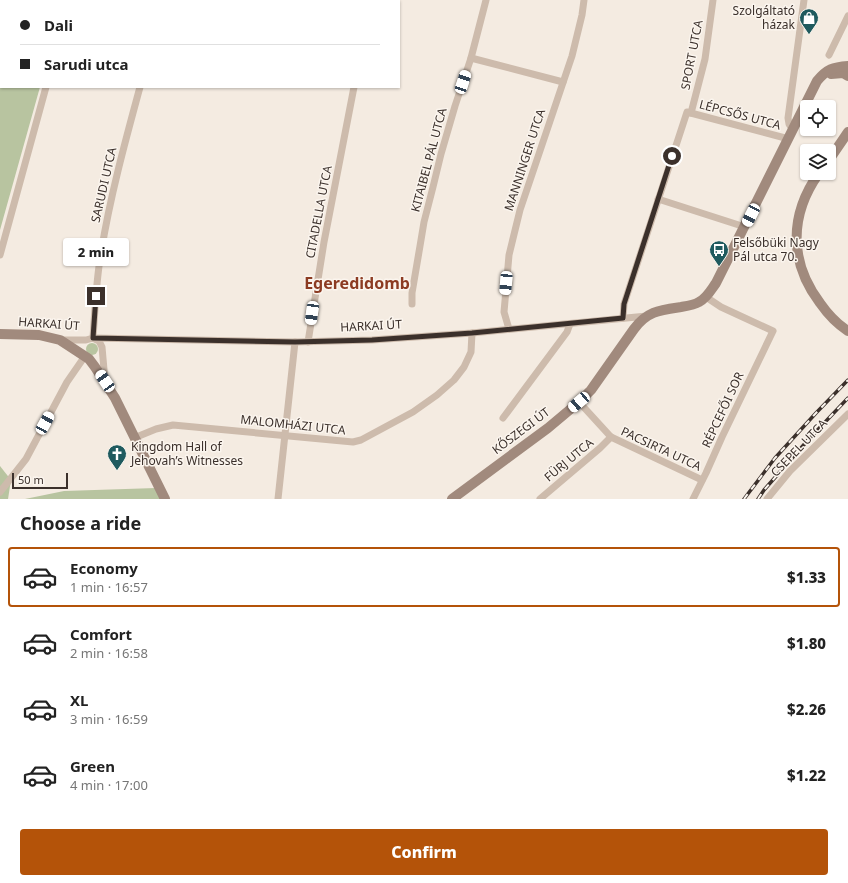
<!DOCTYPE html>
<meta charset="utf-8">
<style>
body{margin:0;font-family:"Noto Sans",sans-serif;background:#f6f6f6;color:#222;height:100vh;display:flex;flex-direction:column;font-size:15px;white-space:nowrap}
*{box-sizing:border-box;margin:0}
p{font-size:13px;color:#767676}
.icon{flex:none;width:22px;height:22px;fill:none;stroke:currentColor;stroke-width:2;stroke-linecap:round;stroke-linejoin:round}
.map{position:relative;height:499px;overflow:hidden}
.details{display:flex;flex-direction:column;background:#fff;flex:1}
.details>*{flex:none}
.top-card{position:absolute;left:0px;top:0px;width:400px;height:88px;box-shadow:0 1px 3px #0004;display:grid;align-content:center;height:88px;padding:0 20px;background:#fff}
.controls{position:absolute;left:800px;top:100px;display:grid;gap:8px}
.controls a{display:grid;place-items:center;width:36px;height:36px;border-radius:4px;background:#fff;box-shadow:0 1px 3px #0004;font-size:20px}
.scale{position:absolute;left:12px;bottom:10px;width:56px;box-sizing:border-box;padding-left:4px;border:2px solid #3b302b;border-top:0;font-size:11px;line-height:14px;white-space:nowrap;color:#3b302b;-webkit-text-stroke:3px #fbf5ee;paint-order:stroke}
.end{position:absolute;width:18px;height:18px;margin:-9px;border:5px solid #3b302b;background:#fff;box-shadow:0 0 0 2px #fff}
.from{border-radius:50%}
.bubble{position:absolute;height:28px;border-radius:4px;background:#fff;box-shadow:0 1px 3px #0004;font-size:13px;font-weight:800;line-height:28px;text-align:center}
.car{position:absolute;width:12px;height:24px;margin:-12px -6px;border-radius:5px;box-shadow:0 0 3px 1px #0007;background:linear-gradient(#fff 24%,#345 0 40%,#fff 0 76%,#345 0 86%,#fff 0)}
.top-card b{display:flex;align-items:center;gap:14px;height:38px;font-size:15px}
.top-card b+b{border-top:1px solid #e0e0e0}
.top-card i{width:10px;height:10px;background:#222}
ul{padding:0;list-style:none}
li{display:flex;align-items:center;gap:12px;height:60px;margin:0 8px 6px;padding:0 12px;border:2px solid transparent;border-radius:4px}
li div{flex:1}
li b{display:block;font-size:15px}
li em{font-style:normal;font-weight:800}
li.selected{border-color:#b45309}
li>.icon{width:36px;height:36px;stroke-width:1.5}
h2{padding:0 20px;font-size:18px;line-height:48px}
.button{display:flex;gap:8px;margin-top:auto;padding:8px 20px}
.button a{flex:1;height:46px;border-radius:4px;background:#b45309;color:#fff;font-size:16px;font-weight:800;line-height:46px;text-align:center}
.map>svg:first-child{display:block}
.green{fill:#b8c4a0}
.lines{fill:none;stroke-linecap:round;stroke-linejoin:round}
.street{stroke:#cdbbac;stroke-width:7}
.secondary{stroke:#a18a7d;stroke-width:10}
.rail-casing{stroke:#3b302b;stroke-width:3.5}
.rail{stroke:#fbf5ee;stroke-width:2;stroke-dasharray:6;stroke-linecap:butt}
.route{stroke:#3b302b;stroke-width:5}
.labels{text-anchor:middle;stroke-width:3;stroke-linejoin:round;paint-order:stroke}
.poi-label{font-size:12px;fill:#3b302b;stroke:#fbf5ee;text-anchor:start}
.street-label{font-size:12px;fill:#3b302b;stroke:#fbf5ee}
.district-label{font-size:16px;font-weight:bold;fill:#8c3b22;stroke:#fbf5ee}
</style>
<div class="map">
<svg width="848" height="499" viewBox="0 0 848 499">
<rect width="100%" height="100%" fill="#f4ebe1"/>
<!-- green -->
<g class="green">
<polygon points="0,0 64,0 64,1 1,1 1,87 40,87 0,230"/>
<circle cx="92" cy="349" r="6"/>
<polygon points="0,466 11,480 8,499 0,499"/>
<polygon points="156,488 161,499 25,499 64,491"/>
</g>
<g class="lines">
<!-- street -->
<g class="street">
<polyline points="228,0 230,1"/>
<polyline points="68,1 68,0"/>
<polyline points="164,1 165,0"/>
<polyline points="357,1 360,0"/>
<polyline points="829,55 848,16"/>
<polyline points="471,58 563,82"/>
<polyline points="691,113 705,59 713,0"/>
<polyline points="793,130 789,124 788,118 804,0"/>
<polyline points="658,199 745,227"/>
<polyline points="0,255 46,87"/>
<polyline points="412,304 412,293 420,246 424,222 433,187 441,154 455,106 471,58 486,0"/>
<polyline points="623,318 624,304 687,112 789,139"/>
<polyline points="509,329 504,312 509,255 520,210 572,56 582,15 584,0"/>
<path d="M93,338c2,-28 3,-57 8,-85 9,-56 24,-111 39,-166"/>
<polyline points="93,338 99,341 102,347 105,381"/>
<polyline points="60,340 86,340 93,338 295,342 372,340 472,333 647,316"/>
<polyline points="308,342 324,242 354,87"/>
<polyline points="579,402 611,437 702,480"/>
<polyline points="503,418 567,332 570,324"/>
<polyline points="134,438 156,429 173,425 353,442 361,440 413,412 437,395 454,380 464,367 471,352 472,333"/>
<polyline points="0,492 26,459 67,382 85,356"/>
<polyline points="278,499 295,342"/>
<polyline points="540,499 600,448 611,437"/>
<polyline points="693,499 706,473 722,437 773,331 721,307 706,297"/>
<polyline points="767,499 790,471 848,414"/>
</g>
<!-- secondary -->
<g class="secondary">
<polyline points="831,74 843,73 848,76"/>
<polyline points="829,160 848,132"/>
<path d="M819,173c-30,42 -30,89 1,130 7,10 17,21 28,28"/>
<polyline points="0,334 39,335 60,340 89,359 95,367 115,398 165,499"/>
<path d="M452,499l96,-71 31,-26 12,-12 43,-61c13,-18 26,-19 47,-22 6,-1 13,-2 18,-5 8,-4 12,-12 17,-19l101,-202c10,-12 16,-14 31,-15"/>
</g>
<defs>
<g id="rail">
<polyline points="744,499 775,458 816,413 848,380"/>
<polyline points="758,499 764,490 808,440 848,398"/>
</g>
</defs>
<!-- rail casing -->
<use href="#rail" class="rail-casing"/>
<!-- rail -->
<use href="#rail" class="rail"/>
</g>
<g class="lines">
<!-- route -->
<polyline class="route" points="96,296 93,338 295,342 372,340 472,333 623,318 624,304 672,156"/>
</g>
<!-- icons -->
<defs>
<symbol id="shop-pin" viewBox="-11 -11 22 30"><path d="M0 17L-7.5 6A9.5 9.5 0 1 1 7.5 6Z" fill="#1f5a5e" stroke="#fbf5ee"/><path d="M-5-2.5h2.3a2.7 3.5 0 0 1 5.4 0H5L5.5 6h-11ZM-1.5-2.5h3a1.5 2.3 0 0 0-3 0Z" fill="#fff"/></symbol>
<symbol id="bus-pin" viewBox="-11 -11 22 30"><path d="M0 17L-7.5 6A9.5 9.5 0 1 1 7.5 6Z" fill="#1f5a5e" stroke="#fbf5ee"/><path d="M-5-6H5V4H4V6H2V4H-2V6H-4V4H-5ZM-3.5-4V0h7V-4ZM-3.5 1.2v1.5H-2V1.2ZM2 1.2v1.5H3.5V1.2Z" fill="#fff"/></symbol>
<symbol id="church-pin" viewBox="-11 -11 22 30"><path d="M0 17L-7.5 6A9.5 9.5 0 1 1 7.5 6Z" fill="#1f5a5e" stroke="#fbf5ee"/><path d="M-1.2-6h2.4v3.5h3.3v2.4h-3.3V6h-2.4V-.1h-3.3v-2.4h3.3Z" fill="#fff"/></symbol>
</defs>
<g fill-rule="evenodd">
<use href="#shop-pin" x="798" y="7" width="22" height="30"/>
<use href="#bus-pin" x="708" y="239" width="22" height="30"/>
<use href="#church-pin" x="106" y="443" width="22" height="30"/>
</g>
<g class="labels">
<!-- poi labels -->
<g class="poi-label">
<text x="795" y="15" text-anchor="end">Szolgáltató<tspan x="795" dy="14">házak</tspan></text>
<text x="733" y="247">Felsőbüki Nagy<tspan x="733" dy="14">Pál utca 70.</tspan></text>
<text x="131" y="451">Kingdom Hall of<tspan x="131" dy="14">Jehovah’s Witnesses</tspan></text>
</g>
<!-- street labels -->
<g class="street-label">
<text transform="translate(692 55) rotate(-79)" y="4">SPORT UTCA</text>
<text transform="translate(740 115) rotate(15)" y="4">LÉPCSŐS UTCA</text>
<text transform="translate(429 160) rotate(-75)" y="4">KITAIBEL PÁL UTCA</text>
<text transform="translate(525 160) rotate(-72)" y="4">MANNINGER UTCA</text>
<text transform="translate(104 185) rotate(-77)" y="4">SARUDI UTCA</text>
<text transform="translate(319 212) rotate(-79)" y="4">CITADELLA UTCA</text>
<text transform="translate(49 324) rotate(4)" y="4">HARKAI ÚT</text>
<text transform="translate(371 326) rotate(-3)" y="4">HARKAI ÚT</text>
<text transform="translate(723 410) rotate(-65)" y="4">RÉPCEFŐI SOR</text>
<text transform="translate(293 425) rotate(6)" y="4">MALOMHÁZI UTCA</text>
<text transform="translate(521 431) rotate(-37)" y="4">KŐSZEGI ÚT</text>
<text transform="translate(799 448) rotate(-46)" y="4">CSEPEL UTCA</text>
<text transform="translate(661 449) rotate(25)" y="4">PACSIRTA UTCA</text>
<text transform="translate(569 460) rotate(-40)" y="4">FÜRJ UTCA</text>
</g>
<!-- district labels -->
<g class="district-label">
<text x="357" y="289">Egeredidomb</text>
</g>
</g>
</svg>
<div class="controls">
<a><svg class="icon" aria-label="locate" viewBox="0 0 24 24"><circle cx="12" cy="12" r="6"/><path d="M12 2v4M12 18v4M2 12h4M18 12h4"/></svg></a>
<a><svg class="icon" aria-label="layers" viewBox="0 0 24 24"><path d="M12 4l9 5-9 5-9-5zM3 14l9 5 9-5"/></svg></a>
</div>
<div class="scale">50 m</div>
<i class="end from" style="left:672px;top:156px"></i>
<i class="end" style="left:96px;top:296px"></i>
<div class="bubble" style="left:63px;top:238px;width:66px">2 min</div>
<i class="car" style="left:463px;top:82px;rotate:18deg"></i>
<i class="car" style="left:751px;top:215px;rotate:207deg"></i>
<i class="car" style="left:506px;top:283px;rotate:185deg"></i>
<i class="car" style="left:312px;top:313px;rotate:188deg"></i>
<i class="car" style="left:105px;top:381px;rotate:326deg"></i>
<i class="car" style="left:579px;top:402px;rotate:229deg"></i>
<i class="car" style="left:45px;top:423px;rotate:29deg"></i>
<div class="top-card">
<b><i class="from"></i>Dali</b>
<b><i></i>Sarudi utca</b>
</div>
</div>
<section class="details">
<h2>Choose a ride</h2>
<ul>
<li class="selected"><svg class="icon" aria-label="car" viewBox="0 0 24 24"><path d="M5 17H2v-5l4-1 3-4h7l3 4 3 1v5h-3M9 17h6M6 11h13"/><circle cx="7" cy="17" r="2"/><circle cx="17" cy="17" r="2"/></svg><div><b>Economy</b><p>1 min · 16:57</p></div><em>$1.33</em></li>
<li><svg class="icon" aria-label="car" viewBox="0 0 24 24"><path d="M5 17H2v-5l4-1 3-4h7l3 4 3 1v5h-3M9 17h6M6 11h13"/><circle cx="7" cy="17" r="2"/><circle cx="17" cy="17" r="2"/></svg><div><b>Comfort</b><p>2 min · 16:58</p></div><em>$1.80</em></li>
<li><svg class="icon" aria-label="car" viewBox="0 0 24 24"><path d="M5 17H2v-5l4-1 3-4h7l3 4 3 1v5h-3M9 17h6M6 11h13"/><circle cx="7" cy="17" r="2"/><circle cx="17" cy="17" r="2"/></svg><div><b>XL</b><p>3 min · 16:59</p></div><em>$2.26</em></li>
<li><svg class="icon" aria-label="car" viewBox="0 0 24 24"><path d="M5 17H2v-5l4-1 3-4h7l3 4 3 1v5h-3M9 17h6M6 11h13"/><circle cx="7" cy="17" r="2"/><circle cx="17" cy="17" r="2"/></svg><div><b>Green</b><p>4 min · 17:00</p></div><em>$1.22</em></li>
</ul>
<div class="button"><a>Confirm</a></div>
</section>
